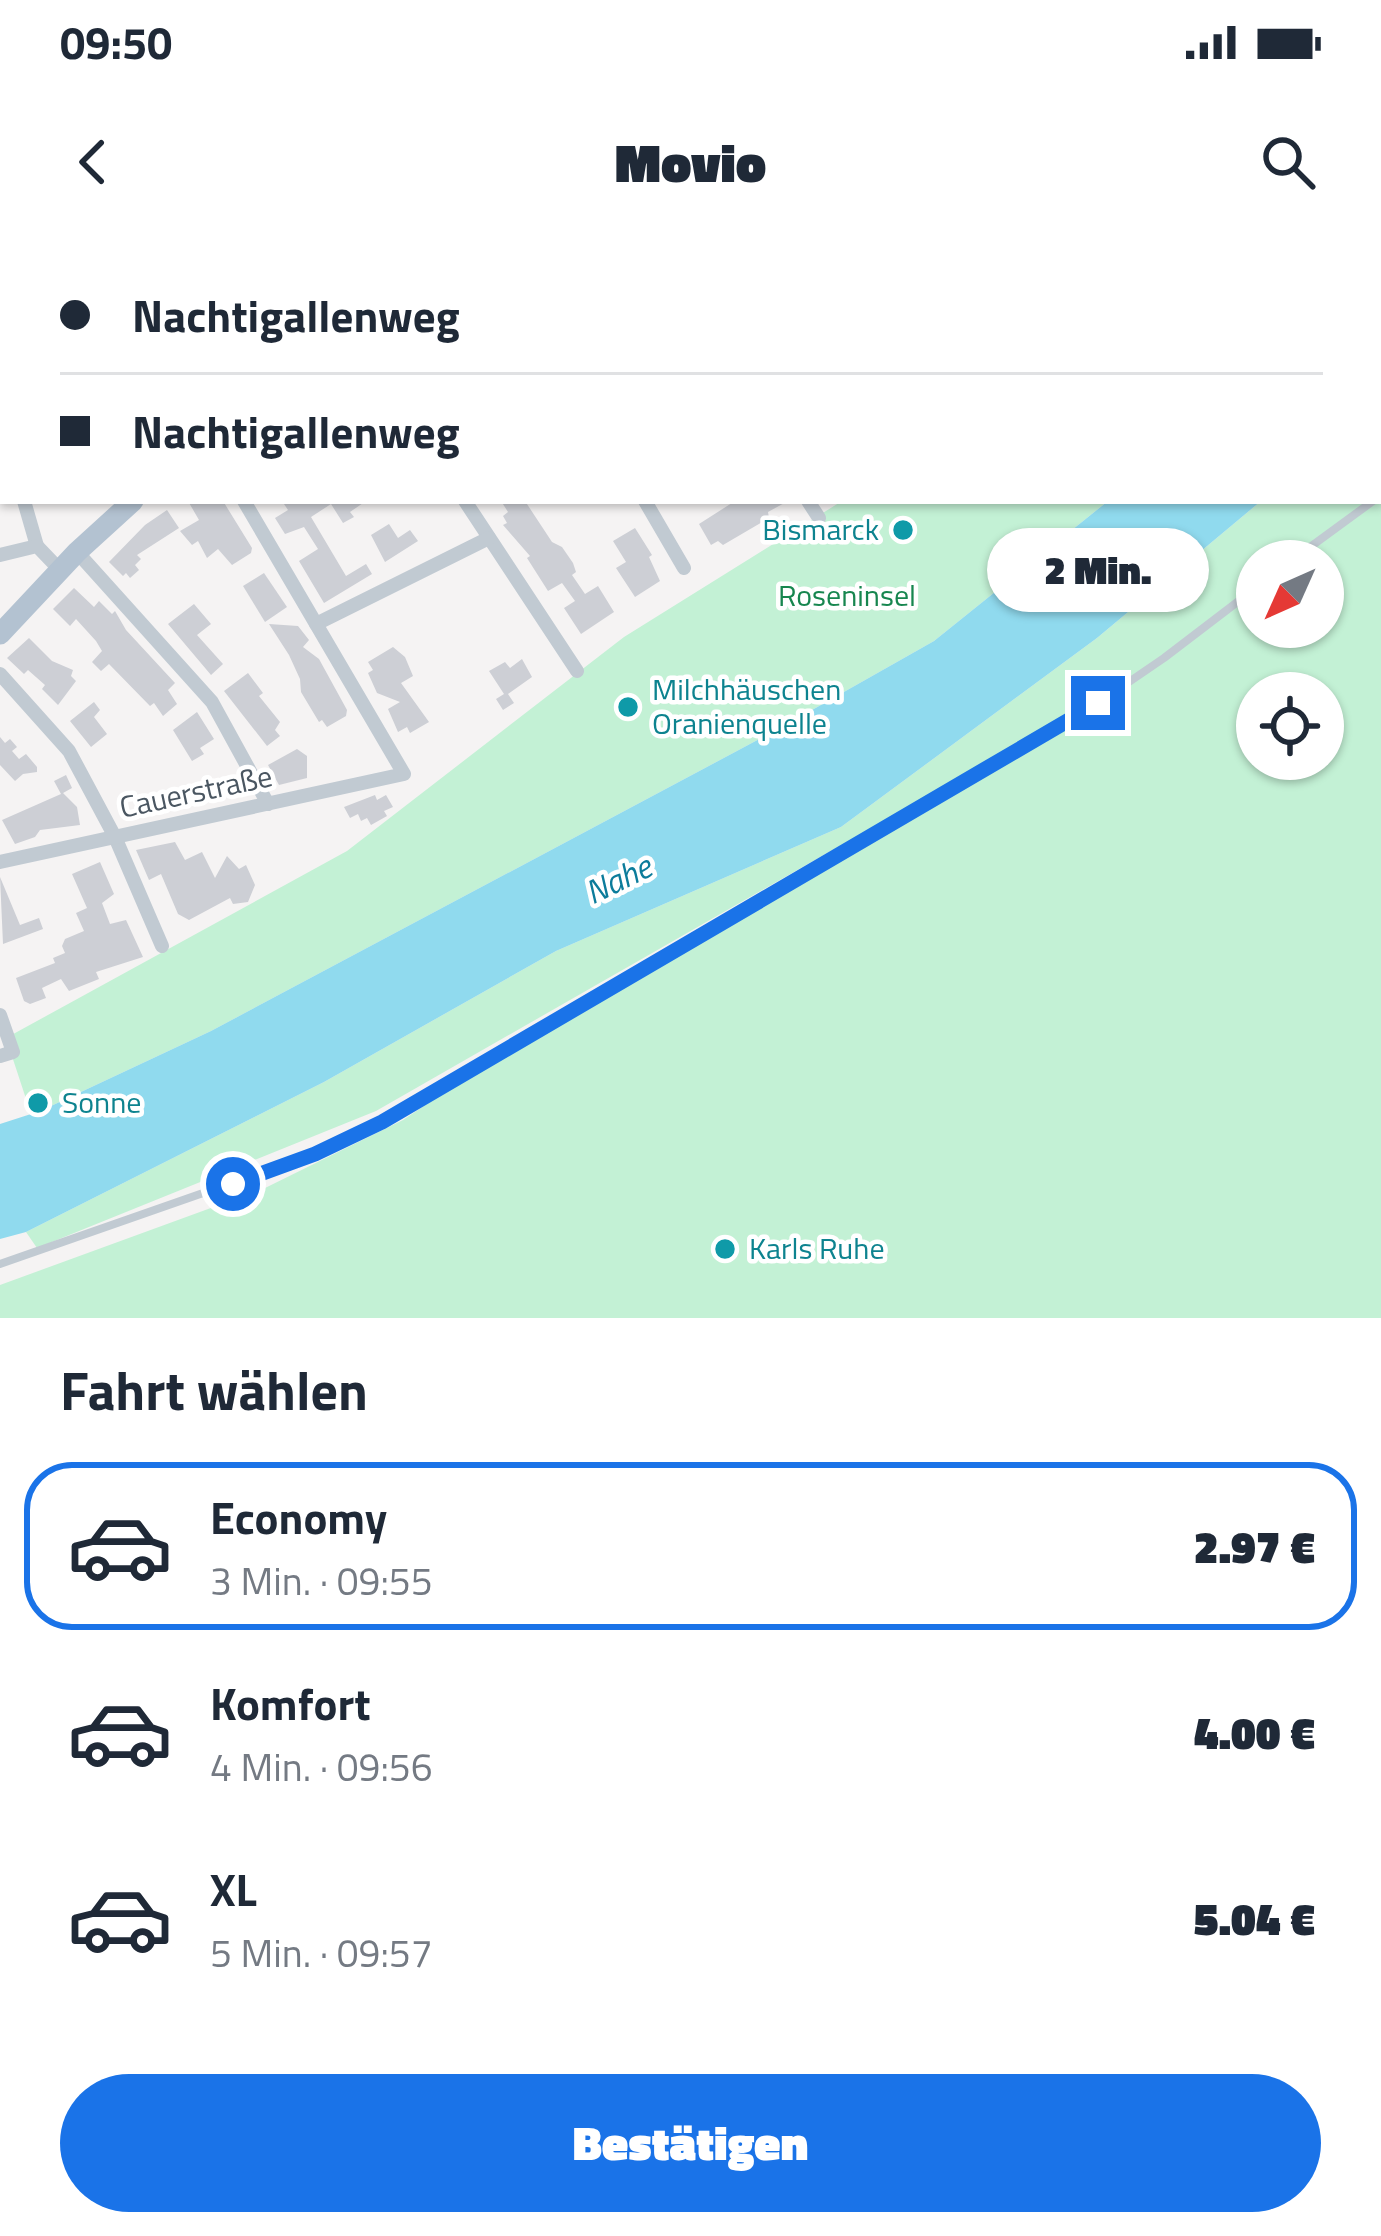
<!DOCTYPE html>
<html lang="de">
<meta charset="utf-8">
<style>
body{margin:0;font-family:"Titillium Web",sans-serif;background:#f6f6f7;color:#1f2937;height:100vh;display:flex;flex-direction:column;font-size:45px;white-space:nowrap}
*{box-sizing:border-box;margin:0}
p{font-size:39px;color:#747a83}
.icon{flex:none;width:66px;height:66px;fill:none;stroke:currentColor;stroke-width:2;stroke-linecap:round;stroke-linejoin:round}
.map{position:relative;height:1078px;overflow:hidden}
.panel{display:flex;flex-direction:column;background:#fff;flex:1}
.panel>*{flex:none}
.banner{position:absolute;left:0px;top:0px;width:1383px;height:264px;box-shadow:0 3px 9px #0004;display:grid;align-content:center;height:264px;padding:0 60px;background:#fff}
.needle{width:78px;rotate:225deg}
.tools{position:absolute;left:1236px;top:300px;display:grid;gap:24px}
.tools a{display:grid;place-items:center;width:108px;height:108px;border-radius:50%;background:#fff;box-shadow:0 3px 9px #0004;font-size:60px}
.end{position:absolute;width:54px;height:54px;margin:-27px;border:15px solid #1a73e8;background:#fff;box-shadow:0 0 0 6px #fff}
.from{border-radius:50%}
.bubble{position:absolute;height:84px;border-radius:42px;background:#fff;box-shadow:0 3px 9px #0004;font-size:39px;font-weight:800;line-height:84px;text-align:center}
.banner b{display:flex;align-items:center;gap:42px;height:114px;font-size:45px}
.banner b+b{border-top:3px solid #e0e1e3}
.banner i{width:30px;height:30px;background:#1f2937}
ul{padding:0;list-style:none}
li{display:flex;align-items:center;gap:36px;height:168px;margin:0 24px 18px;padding:0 36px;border:6px solid transparent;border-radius:48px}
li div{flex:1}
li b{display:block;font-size:45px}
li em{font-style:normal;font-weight:800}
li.selected{border-color:#1a73e8}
li>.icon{width:108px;height:108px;stroke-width:1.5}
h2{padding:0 60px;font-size:54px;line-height:144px}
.primary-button{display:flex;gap:24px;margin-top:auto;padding:24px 60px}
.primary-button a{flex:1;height:138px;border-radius:72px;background:#1a73e8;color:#fff;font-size:48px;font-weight:800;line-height:138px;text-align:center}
.status{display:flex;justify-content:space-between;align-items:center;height:84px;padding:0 60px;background:#fff;direction:ltr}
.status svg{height:33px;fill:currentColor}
header{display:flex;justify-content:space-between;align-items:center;height:156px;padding:0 60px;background:#fff;font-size:54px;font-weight:800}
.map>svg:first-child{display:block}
.green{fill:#c3f1d5;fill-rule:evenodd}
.water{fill:#90daee}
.building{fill:#cdcfd5}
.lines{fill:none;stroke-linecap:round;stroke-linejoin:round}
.service{stroke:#c1cad2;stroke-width:8}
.minor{stroke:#c1cad2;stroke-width:14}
.primary{stroke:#b3c2d1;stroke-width:21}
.rail{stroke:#b5b8bd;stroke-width:4.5}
.route{stroke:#1a73e8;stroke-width:15}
.culture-dot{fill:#0f9aa8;stroke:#fff;stroke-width:4.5}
.labels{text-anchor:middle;stroke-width:9;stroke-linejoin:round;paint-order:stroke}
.culture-label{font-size:30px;fill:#0d838f;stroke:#fff;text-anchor:start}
.park-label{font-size:30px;fill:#17864f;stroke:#fff}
.street-label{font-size:30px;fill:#4a5661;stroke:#fff}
.water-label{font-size:33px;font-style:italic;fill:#0c7c9b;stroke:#fff}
</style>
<div class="status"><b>09:50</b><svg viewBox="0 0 49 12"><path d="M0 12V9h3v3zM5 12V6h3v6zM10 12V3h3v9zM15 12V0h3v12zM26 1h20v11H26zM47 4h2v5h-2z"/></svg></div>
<header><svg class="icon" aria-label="back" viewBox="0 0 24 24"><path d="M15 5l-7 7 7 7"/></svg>Movio<svg class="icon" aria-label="search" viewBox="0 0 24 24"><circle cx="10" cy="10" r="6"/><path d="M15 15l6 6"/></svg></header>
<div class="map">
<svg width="1381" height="1078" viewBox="0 0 1381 1078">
<rect width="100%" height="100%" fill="#f5f3f3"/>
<!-- green -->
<g class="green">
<path d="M1381,162v916h-1381v-33l263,-96 140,-69 119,-80 235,-136 77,-55 -458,262 -339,137 -11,-16 298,-150 232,-131 285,-124 256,-189 164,-137h119zM1257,321h66v66h-66zM1257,453h66v66h-66z"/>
<polygon points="842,261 1108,261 934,401 782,487 211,791 51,866 46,874 31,874 6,798 347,611 624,397"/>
</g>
<!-- water -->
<polygon class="water" points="1108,261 1261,261 1097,398 841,587 556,711 324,842 26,992 0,999 0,884 31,874 39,876 51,866 211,791 782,487 934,401"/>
<!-- building -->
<g class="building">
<polygon points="188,261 223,261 252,308 251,313 232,325 218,309 207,318 198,301 192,305 180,291 199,280"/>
<polygon points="282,261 366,261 350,272 354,277 343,283 331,264 311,277 346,336 366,324 372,334 324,363 299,321 318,309 304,287 285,294 275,278 288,270"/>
<polygon points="501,261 525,261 552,302 562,307 573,323 576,332 572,335 585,354 598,346 614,372 581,394 564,368 575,361 562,343 548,351 527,318 530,316 503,285 507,283 503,276 508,272"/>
<polygon points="735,261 788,261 768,272 769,278 723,305 718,301 711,305 699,284"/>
<polygon points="167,270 179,288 137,315 141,319 135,325 139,330 130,338 126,333 123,336 109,322 145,285"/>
<polygon points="389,284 398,298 410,290 418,301 385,322 371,295"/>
<polygon points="635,288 652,315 649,317 660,341 635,357 616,328 626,322 613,301"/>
<polygon points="264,333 287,367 265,382 243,346"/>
<polygon points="74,348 94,367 99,361 112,374 115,371 126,390 175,443 168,450 177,464 163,476 154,463 150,466 109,424 101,431 92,422 102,411 96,401 76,379 70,386 53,369"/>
<polygon points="194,364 211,384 197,395 223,424 211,435 168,384"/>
<polygon points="269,384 298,386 309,400 303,407 319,419 347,470 346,476 327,487 322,480 319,482 301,452 300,439 289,415"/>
<polygon points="29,398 52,421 73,430 71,436 76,441 58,465 42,449 45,445 28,430 24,434 7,418"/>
<polygon points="393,407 405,417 413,436 401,443 429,482 410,493 407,487 398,492 388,469 400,462 377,453 368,433 373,430 368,422"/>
<polygon points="522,419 532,437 508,454 514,463 503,470 496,459 504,454 489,431 505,422 510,428"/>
<polygon points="248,433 263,453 259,456 280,482 275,490 280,496 267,506 224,451"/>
<polygon points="94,462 100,470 94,477 107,494 91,507 70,481"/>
<polygon points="197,472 214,499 200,508 204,514 192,521 173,490"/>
<polygon points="0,497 5,503 10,499 17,507 12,511 19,519 26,514 37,527 37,532 23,534 15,541 0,525"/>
<polygon points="297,509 307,516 307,538 279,545 268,525"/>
<polygon points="66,535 72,548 63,553 77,567 80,585 40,590 35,597 15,604 2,580 61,554 54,541"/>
<polygon points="375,555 377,560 386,555 393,567 384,571 387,576 371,585 367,578 361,581 358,574 350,578 344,567"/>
<polygon points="175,602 185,620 202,612 215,638 227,616 239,629 246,625 255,645 248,662 233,664 230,658 189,680 178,674 161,634 149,640 136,610"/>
<polygon points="100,622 114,654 102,663 110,684 126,680 143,717 96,732 99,739 69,751 61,739 42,748 46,758 30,764 24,761 16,738 55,723 53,718 65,713 62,706 65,699 84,691 76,673 87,668 72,634"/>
<polygon points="0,637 20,685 39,678 43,689 3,704"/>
</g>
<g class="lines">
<!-- service -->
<g class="service">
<polyline points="1004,0 1004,3"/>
<polyline points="1380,255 1381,254"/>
<polyline points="1291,321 1373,261"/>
<polyline points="0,1024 315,914 382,882 1066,485 1164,418 1257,347"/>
</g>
<!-- minor -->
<g class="minor">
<polyline points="205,0 206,3"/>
<polyline points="320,0 320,3"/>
<polyline points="0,219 3,220"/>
<polyline points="24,261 37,306"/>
<polyline points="465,261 577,431"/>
<polyline points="645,261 684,328"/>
<polyline points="808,261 819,278"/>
<polyline points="77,312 212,462 268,564"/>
<polyline points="0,315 37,306 60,330"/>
<polyline points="316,384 489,298"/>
<polyline points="0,434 69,511 115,597 162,706"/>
<polyline points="0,622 404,534 244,261"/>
<polyline points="0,775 13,812 0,816"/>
</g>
<!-- primary -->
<g class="primary">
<polyline points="1155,3 1169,0"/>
<polyline points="0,394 77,312 133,261"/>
</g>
<!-- rail -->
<g class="rail">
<polyline points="647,3 654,0"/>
<polyline points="672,3 678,0"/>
<polyline points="0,134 3,135"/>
</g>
</g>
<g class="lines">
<!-- route -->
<polyline class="route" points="233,944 315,914 382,882 1098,463"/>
</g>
<!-- markers -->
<g class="culture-dot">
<circle cx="903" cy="290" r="12"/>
<circle cx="628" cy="467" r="12"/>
<circle cx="38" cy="863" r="12"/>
<circle cx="725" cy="1009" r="12"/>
</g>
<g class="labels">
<!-- culture labels -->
<g class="culture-label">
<text x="879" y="300" text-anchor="end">Bismarck</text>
<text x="652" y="460">Milchhäuschen<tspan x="652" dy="34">Oranienquelle</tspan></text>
<text x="62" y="873">Sonne</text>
<text x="749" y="1019">Karls Ruhe</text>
</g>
<!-- park labels -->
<g class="park-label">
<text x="847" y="366">Roseninsel</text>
</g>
<!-- street labels -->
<g class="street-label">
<text transform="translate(196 552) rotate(-12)" y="10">Cauerstraße</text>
</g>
<!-- water labels -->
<g class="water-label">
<text transform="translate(618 639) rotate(-26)" y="12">Nahe</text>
</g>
</g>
</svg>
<div class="tools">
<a><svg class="needle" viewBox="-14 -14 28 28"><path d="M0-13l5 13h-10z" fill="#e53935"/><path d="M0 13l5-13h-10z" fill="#747a83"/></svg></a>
<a><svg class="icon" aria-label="locate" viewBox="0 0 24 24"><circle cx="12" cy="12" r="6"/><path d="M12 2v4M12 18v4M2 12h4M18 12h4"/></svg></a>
</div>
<i class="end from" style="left:233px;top:944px"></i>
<i class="end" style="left:1098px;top:463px"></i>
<div class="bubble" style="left:987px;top:288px;width:222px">2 Min.</div>
<div class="banner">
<b><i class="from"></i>Nachtigallenweg</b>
<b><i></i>Nachtigallenweg</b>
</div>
</div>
<section class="panel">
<h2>Fahrt wählen</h2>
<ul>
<li class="selected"><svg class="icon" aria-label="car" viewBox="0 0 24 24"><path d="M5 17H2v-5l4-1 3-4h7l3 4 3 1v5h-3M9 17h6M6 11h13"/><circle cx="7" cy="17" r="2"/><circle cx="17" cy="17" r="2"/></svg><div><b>Economy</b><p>3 Min. · 09:55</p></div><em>2.97 €</em></li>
<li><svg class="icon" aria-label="car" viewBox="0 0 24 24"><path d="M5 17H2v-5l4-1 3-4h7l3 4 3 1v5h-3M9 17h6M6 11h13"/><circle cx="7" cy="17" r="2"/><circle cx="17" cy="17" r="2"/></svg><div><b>Komfort</b><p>4 Min. · 09:56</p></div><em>4.00 €</em></li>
<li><svg class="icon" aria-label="car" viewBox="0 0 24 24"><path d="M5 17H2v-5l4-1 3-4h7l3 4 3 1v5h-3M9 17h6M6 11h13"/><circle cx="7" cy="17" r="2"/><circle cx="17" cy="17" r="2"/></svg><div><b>XL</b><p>5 Min. · 09:57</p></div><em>5.04 €</em></li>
</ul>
<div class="primary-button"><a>Bestätigen</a></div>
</section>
